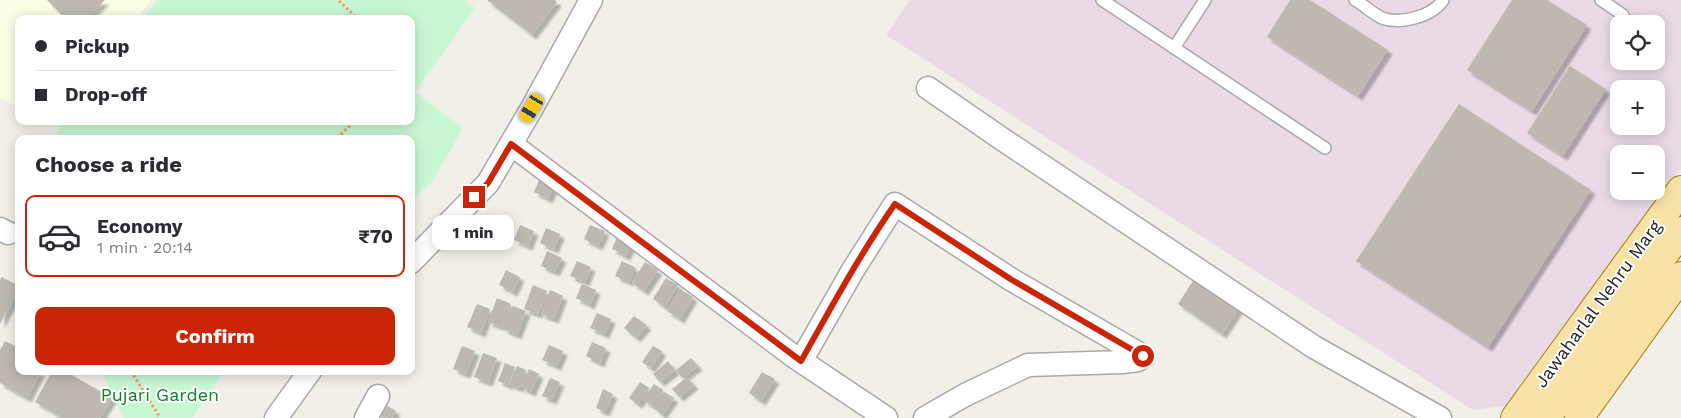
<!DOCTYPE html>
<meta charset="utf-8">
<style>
body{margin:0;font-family:"Work Sans",sans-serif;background:#f2f2f3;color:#2b2b33;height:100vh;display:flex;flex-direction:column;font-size:19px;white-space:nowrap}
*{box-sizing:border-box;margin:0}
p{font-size:16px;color:#7c7c81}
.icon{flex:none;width:28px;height:28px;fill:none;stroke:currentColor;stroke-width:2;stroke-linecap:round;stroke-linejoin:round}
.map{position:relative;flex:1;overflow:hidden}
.side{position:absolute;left:15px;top:135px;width:400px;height:240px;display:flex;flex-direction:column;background:#fff;border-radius:10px;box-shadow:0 2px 12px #0003}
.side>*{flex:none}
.banner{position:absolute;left:15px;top:15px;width:400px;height:110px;border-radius:10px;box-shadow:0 2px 12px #0003;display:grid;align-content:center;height:110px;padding:0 20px;background:#fff}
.fabs{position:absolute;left:1610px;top:15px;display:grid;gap:10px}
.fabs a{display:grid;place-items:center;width:55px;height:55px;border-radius:10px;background:#fff;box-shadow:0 2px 12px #0003;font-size:25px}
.end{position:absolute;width:22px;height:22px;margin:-11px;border:6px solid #cc2406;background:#fff;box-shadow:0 0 0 2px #fff}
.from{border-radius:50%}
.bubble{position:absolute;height:35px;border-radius:10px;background:#fff;box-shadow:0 2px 12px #0003;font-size:16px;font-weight:700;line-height:35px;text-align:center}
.car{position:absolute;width:15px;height:30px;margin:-15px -8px;border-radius:6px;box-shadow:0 0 4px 1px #0007;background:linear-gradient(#f5c518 24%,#345 0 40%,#f5c518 0 76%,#345 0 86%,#f5c518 0)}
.banner b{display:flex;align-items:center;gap:18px;height:48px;font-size:19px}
.banner b+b{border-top:1px solid #e1e1e2}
.banner i{width:12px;height:12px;background:#2b2b33}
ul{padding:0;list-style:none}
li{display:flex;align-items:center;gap:15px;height:82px;margin:0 10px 8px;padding:0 10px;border:2px solid transparent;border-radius:10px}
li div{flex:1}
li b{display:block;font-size:19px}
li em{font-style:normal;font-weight:700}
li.active{border-color:#cc2406}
li>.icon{width:45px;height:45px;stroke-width:1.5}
h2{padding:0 20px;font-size:22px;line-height:60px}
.primary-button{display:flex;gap:10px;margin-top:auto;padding:10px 20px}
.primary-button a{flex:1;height:58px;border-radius:10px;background:#cc2406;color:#fff;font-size:20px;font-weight:700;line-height:58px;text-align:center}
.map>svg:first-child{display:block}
.industrial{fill:#eadae5;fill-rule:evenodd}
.education{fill:#fafee4}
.park{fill:#c8f8d3}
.building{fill:#beb8b1;filter:url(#shadow)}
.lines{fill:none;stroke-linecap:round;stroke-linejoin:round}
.service-casing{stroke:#a8a8a8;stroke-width:14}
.minor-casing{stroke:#a8a8a8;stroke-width:25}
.primary-casing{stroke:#9a7f05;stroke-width:30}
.path{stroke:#f69574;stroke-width:3;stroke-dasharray:2.5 2.5;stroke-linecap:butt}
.service{stroke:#fff;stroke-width:11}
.minor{stroke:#fff;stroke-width:22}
.primary{stroke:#f9e2a5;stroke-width:28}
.route{stroke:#cc2406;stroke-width:6}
.labels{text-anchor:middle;stroke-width:4;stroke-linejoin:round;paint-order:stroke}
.street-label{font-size:18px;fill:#212121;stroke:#fff}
.park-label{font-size:18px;fill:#0f7f29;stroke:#fff}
</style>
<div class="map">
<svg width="1681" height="418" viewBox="0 0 1681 418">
<defs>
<filter id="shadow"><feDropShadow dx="4.5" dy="4.5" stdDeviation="1" flood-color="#0004"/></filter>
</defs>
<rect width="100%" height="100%" fill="#f1efe8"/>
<!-- industrial -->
<path class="industrial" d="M910,0h771v169l-162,235 -46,6 -587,-375zM1619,24h37v37h-37zM1619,89h37v37h-37zM1619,154h37v37h-37z"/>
<!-- education -->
<polygon class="education" points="0,0 151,0 137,19 19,19 19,108 0,98"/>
<!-- park -->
<g class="park">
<polygon points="157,0 465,0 475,8 415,92 463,128 432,182 411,199 411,139 51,139 65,121 411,121 411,19 143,19"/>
<polygon points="101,371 224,371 192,418 123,418"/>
</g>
<!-- building -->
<g class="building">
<polygon points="47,0 105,0 86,19 66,19"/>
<polygon points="487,0 555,0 557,2 532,35"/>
<polygon points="1290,0 1310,0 1388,50 1358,96 1267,37"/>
<polygon points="1512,0 1547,0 1587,25 1532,111 1467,70"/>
<polygon points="1570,66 1606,89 1563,156 1527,133"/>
<polygon points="1459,104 1591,190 1488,347 1356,261"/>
<polygon points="540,178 555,184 548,199 534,192"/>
<polygon points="520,225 534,231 528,246 514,240"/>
<polygon points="590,225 605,231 598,246 584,239"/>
<polygon points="546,228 560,234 554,249 540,243"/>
<polygon points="618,235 633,241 626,256 612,249"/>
<polygon points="547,251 562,258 555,272 541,266"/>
<polygon points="577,261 591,267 585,282 570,276"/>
<polygon points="622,261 636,268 629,282 615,276"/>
<polygon points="645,262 658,270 644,291 632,283"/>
<polygon points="506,270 520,277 513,292 499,285"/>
<polygon points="1198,273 1243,302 1222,334 1178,304"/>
<polygon points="2,277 19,286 19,289 0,324 0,280"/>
<polygon points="666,278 678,285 665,307 653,299"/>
<polygon points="582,284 596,290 590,305 576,298"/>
<polygon points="533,285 547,291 538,314 524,309"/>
<polygon points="680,289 693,297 680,319 667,311"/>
<polygon points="550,290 563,296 554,319 541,314"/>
<polygon points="497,298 511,304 502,327 488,322"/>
<polygon points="477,304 490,309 481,333 467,327"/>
<polygon points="513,306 526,311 517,335 503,329"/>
<polygon points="597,313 611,319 605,334 590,328"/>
<polygon points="634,316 647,325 636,338 624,328"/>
<polygon points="5,341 19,348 19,371 41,371 27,398 0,383 0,350"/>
<polygon points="592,342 606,348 600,363 586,356"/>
<polygon points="549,345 563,351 557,366 542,360"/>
<polygon points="462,346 475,351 466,374 453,369"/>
<polygon points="653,346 662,351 651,368 642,362"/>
<polygon points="483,353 497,358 488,382 474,377"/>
<polygon points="691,358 698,366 682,378 676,370"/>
<polygon points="668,361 675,370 660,382 653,374"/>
<polygon points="505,363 515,367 508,385 498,381"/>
<polygon points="517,366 526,370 519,388 509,384"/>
<polygon points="529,369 539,374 531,392 521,387"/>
<polygon points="52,371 65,371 112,398 100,418 64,418 35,402"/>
<polygon points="762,372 775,379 761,401 749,393"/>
<polygon points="687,377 694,385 679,397 672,389"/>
<polygon points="550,378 560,382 552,400 542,396"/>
<polygon points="640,382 649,388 638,404 629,398"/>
<polygon points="654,384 663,390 652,406 643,400"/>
<polygon points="603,389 613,394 605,412 596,408"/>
<polygon points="664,392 674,398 662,415 654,408"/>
<polygon points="379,401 396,411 392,418 388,418 374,411"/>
</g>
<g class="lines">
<defs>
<g id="service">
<polyline points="1102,0 1325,148"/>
<path d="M1355,0c9,5 18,14 27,18 18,7 51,-2 61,-18"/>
<polyline points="1601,0 1623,15"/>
<polyline points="1174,48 1205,0"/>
</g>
<g id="minor">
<polyline points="928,88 1005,141 1314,347 1440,418"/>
<polyline points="511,144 792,355 886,418"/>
<polyline points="0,229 8,233"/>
<polyline points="411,262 488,183 532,108 591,0"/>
<polyline points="801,361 853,270 895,204 1012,280 1143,356 1138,360 1122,362 1028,365 965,395 925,418"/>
<polyline points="276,418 310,371"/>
<polyline points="366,418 378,396"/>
</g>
<g id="primary">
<polyline points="1515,418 1681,190"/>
<polyline points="1546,418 1681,231"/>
<polyline points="1579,418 1681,276"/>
</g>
</defs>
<!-- service casing -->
<use href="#service" class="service-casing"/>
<!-- minor casing -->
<use href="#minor" class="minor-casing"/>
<!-- primary casing -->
<use href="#primary" class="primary-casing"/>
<!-- path -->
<g class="path">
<polyline points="339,1 358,19"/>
<polyline points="332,139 340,135 355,121"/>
<polyline points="131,371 159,416 158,418"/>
</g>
<!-- service -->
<use href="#service" class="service"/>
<!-- minor -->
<use href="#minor" class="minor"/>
<!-- primary -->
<use href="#primary" class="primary"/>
</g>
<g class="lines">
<!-- route -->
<path class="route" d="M474,197l14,-14 23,-39 290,217c30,-53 59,-107 94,-157l117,76 131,76"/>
</g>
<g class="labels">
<!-- street labels -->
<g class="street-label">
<text transform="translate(1598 304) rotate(-54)" y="6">Jawaharlal Nehru Marg</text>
</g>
<!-- park labels -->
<g class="park-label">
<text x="160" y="401">Pujari Garden</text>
</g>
</g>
</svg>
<div class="fabs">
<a><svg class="icon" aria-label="locate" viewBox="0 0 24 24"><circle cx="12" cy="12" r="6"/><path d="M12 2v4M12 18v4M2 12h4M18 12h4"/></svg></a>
<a>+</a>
<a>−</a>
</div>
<i class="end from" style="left:1143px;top:356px"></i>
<i class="end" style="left:474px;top:197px"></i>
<div class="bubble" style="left:432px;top:215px;width:82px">1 min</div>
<i class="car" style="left:532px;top:108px;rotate:211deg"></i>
<div class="banner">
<b><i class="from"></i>Pickup</b>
<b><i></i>Drop-off</b>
</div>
<section class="side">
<h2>Choose a ride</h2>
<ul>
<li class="active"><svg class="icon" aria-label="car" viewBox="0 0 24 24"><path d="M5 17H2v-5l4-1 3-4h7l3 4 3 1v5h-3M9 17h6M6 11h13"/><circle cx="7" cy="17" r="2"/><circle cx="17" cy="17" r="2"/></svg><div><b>Economy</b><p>1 min · 20:14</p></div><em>₹70</em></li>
</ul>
<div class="primary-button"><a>Confirm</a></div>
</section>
</div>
